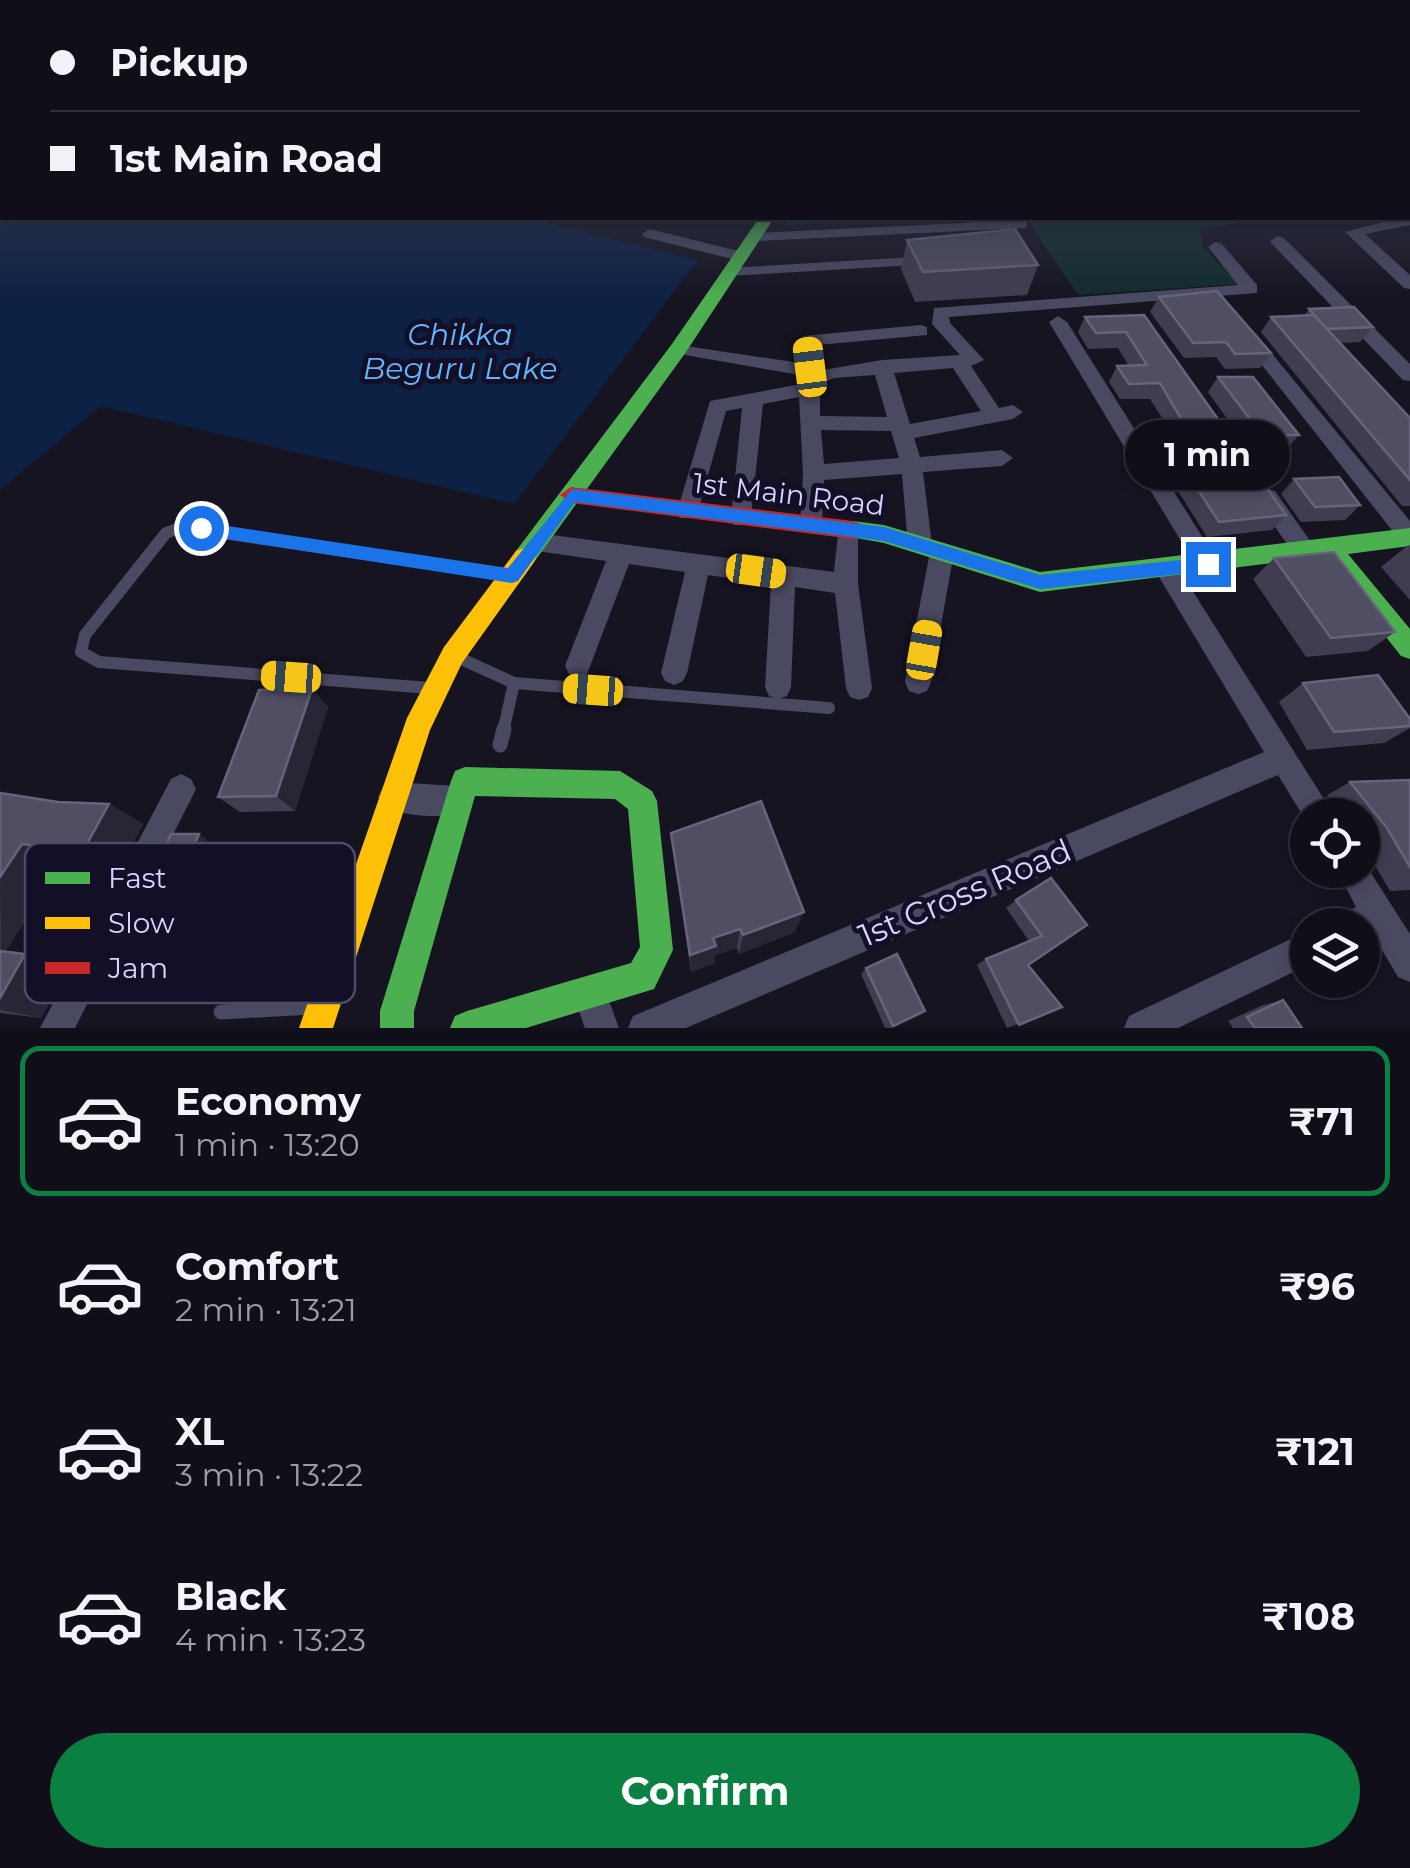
<!DOCTYPE html>
<meta charset="utf-8">
<style>
body{margin:0;font-family:Montserrat,sans-serif;background:#191822;color:#f1f3f6;height:100vh;display:flex;flex-direction:column;font-size:38px;white-space:nowrap}
*{box-sizing:border-box;margin:0}
p{font-size:32px;color:#9c9ca2}
.icon{flex:none;width:55px;height:55px;fill:none;stroke:currentColor;stroke-width:2;stroke-linecap:round;stroke-linejoin:round}
.map{position:relative;height:1028px;overflow:hidden}
.side{display:flex;flex-direction:column;background:#100f19;flex:1}
.side>*{flex:none}
.top-card{position:absolute;left:0px;top:0px;width:1410px;height:220px;box-shadow:0 5px 15px #0003,0 0 0 2px #302f38;display:grid;align-content:center;height:220px;padding:0 50px;background:#100f19}
.tools{position:absolute;left:1290px;top:798px;display:grid;gap:20px}
.tools a{display:grid;place-items:center;width:90px;height:90px;border-radius:50%;background:#100f19;box-shadow:0 5px 15px #0003,0 0 0 2px #302f38;font-size:50px}
.end{position:absolute;width:45px;height:45px;margin:-22px;border:12px solid #1a73e8;background:#fff;box-shadow:0 0 0 5px #fff}
.from{border-radius:50%}
.bubble{position:absolute;height:70px;border-radius:35px;background:#100f19;box-shadow:0 5px 15px #0003,0 0 0 2px #302f38;font-size:32px;font-weight:700;line-height:70px;text-align:center}
.car{position:absolute;width:30px;height:60px;margin:-30px -15px;border-radius:12px;box-shadow:0 0 8px 2px #0007;background:linear-gradient(#f5c518 24%,#345 0 40%,#f5c518 0 76%,#345 0 86%,#f5c518 0)}
.top-card b{display:flex;align-items:center;gap:35px;height:95px;font-size:38px}
.top-card b+b{border-top:2px solid #302f38}
.top-card i{width:25px;height:25px;background:#f1f3f6}
ul{padding:18px 0 0;list-style:none}
li{display:flex;align-items:center;gap:30px;height:150px;margin:0 20px 15px;padding:0 30px;border:5px solid transparent;border-radius:20px}
li div{flex:1}
li b{display:block;font-size:38px}
li em{font-style:normal;font-weight:700}
li.selected{border-color:#0b8043}
li>.icon{width:90px;height:90px;stroke-width:1.5}
.button{display:flex;gap:20px;margin-top:auto;padding:20px 50px}
.button a{flex:1;height:115px;border-radius:60px;background:#0b8043;color:#fff;font-size:40px;font-weight:700;line-height:115px;text-align:center}
.map>svg:first-child{display:block}
.green{fill:#132c2d}
.water{fill:#0d2144}
.lines{fill:none;stroke-linecap:round;stroke-linejoin:round}
.stream{stroke:#0d2144;stroke-width:4}
.lane-far2{stroke:#4a4962;stroke-width:8}
.lane-far1{stroke:#4a4962;stroke-width:12}
.lane{stroke:#4a4962;stroke-width:15}
.street{fill:#4a4962;fill-rule:evenodd}
.fast{fill:#4caf50;fill-rule:evenodd}
.slow{fill:#ffc107;fill-rule:evenodd}
.jam{fill:#c62828;fill-rule:evenodd}
.wall{fill:#403d50}
.shaded-wall{fill:#282635}
.building{fill:#504e63;stroke:#66637b;stroke-width:2.5}
.route{fill:#1a73e8}
.labels{text-anchor:middle;stroke-width:10;stroke-linejoin:round;paint-order:stroke}
.street-label{font-size:28px;fill:#d9d4ff;stroke:#130f26}
.water-label{font-size:30px;font-style:italic;fill:#62b6ff;stroke:#130f26}
.near-street-label{font-size:32px;fill:#d9d4ff;stroke:#130f26}
.key{fill:#130f26;stroke:#4e4a67;stroke-width:2.5}
.key-label{font-size:28px;fill:#d9d4ff}
</style>
<div class="map">
<svg width="1410" height="1028" viewBox="0 0 1410 1028">
<rect width="100%" height="100%" fill="#161421"/>
<!-- green -->
<polygon class="green" points="1026,218 1271,218 1200,229 1203,248 1239,284 1078,295"/>
<!-- water -->
<polygon class="water" points="0,154 2,218 528,218 698,260 514,504 101,406 0,490"/>
<g class="lines">
<!-- stream -->
<polyline class="stream" points="786,218 788,224 848,218"/>
<!-- lane-far2 -->
<g class="lane-far2">
<polyline points="755,237 1023,224"/>
<polyline points="729,272 914,261"/>
</g>
<!-- lane-far1 -->
<g class="lane-far1">
<polyline points="457,657 514,683 829,708"/>
<polyline points="430,688 99,662 81,652 85,635 166,533 182,527 508,575"/>
<polyline points="503,732 514,683"/>
</g>
<!-- lane -->
<g class="lane">
<polyline points="500,745 504,729"/>
<polyline points="221,1012 312,1007"/>
</g>
<!-- street -->
<g class="street">
<polygon points="1410,215 1410,225 1365,234 1410,275 1410,289 1404,288 1345,232"/>
<polygon points="650,229 746,253 748,256 740,261 644,237 642,234"/>
<polygon points="1278,236 1284,238 1410,364 1410,381 1403,380 1272,244 1270,241"/>
<path d="M1216,242l6,2 35,41v8l-308,24 1,6 34,37 -13,6 28,42 14,-3 10,7 -10,7 -99,19 6,19 82,-7 11,8 -11,8 -79,6 9,73 -4,7h-16l-4,-7 -6,-71 -78,6 -2,45 -3,6h-16l-3,-6 3,-52 -4,-76 -36,7 -13,121h-16l-3,-6 11,-111 -16,3 -30,107h-16l-3,-6 33,-111 91,-17 5,-8 -127,-22 -9,-6 2,-4 128,19 3,-27 118,-11 6,2v8l-109,10 -1,26 65,-11 78,-5 -28,-31 2,-16 304,-23 -30,-38zM953,368l28,43 -71,13 -16,-51zM875,375l12,42 -67,-1v-32l14,-6zM821,430l70,1 8,27 -75,6z"/>
<polygon points="1058,316 1067,322 1215,557 1219,564 1215,571 1207,574 1199,571 1049,322"/>
<polygon points="1249,331 1255,333 1410,521 1410,546 1402,543 1243,341 1243,333"/>
<polygon points="1267,489 1275,491 1313,545 1317,552 1313,559 1297,559 1259,503 1256,497"/>
<polygon points="847,521 855,524 858,530 858,584 872,688 868,697 859,700 850,697 846,688 835,593 795,587 791,687 787,696 778,699 769,696 765,687 771,584 708,575 687,673 683,681 674,685 665,681 661,673 685,572 629,564 587,674 578,678 569,674 565,666 606,561 537,551 529,549 525,542 529,535 537,533 834,572 839,524"/>
<polygon points="942,543 950,545 954,552 931,682 927,691 918,694 909,691 905,682 930,552 934,545"/>
<polygon points="1167,560 1175,563 1334,815 1308,815 1308,824 1278,775 686,1028 628,1028 633,1016 1264,752 1159,577 1155,570 1159,563"/>
<polygon points="181,774 191,779 196,789 191,799 75,1028 40,1028 171,779"/>
<path d="M393,782l63,4 10,5 5,10 -5,10c-21,9 -62,5 -83,-4l-5,-10 5,-10z"/>
<polygon points="1362,859 1410,934 1410,982 1398,977 1372,933 1362,937 1362,925 1337,925 1342,914 1356,907 1337,870 1362,870"/>
<polygon points="1308,931 1308,965 1178,1028 1124,1028 1129,1016"/>
<polygon points="590,977 602,982 619,1028 585,1028 573,994 578,982"/>
</g>
<!-- fast -->
<g class="fast">
<rect x="1408" y="157" width="2" height="9"/>
<rect x="1408" y="187" width="2" height="9"/>
<polygon points="759,218 774,218 686,352 532,565 516,565 512,558 516,551 672,344"/>
<polygon points="853,521 884,525 1040,572 1410,528 1410,546 1348,554 1410,629 1410,659 1401,656 1330,566 1328,556 1040,592 884,543 845,536 842,530 845,524"/>
<polygon points="465,767 620,771 652,791 657,801 673,950 654,989 526,1028 450,1028 455,1016 467,1011 631,963 640,947 628,809 615,799 475,796 414,1011 414,1028 380,1028 380,1011 451,781 455,771"/>
</g>
<!-- slow -->
<g class="slow">
<polygon points="1408,201 1410,202 1410,212 1408,211"/>
<polygon points="524,548 532,551 536,558 532,565 462,663 430,730 333,1028 299,1028 407,718 444,647 516,551"/>
</g>
<!-- jam -->
<polygon class="jam" points="571,487 853,521 861,524 864,530 861,536 853,539 571,503 560,495"/>
</g>
<!-- wall -->
<g class="wall">
<polygon points="907,240 1038,265 1027,295 915,302 901,269"/>
<polygon points="1159,297 1271,353 1260,368 1225,369 1216,357 1184,358 1150,312"/>
<polygon points="1309,309 1373,327 1360,342 1340,343 1410,418 1410,506 1402,506 1261,332 1271,317 1304,316"/>
<polygon points="1144,315 1286,515 1272,530 1207,537 1144,437 1153,421 1164,421 1150,399 1120,399 1109,382 1117,366 1129,366 1118,348 1088,349 1078,332 1085,317"/>
<polygon points="1218,377 1299,435 1286,450 1250,451 1208,392"/>
<polygon points="1294,479 1360,505 1345,520 1301,522 1281,494"/>
<polygon points="1410,545 1410,600 1381,567 1407,546"/>
<polygon points="1274,558 1395,632 1368,651 1306,657 1253,579"/>
<polygon points="1303,683 1410,719 1410,728 1384,743 1307,750 1279,702"/>
<polygon points="312,689 328,707 295,811 240,812 218,797"/>
<polygon points="1410,780 1410,890 1390,891 1362,843 1362,815 1342,815 1327,795 1350,782"/>
<polygon points="0,793 58,802 109,804 143,824 120,868 63,862 5,952 69,966 41,1018 0,1013"/>
<polygon points="671,833 795,932 739,954 737,948 715,955 715,963 691,972"/>
<polygon points="207,839 194,869 167,869 158,864"/>
<polygon points="214,893 230,901 199,984 167,984 148,978"/>
<polygon points="1016,900 1087,925 1028,965 1062,1007 1007,1028 977,965 986,959 1029,941 1006,908"/>
<polygon points="866,968 917,1016 891,1028 885,1028 861,974"/>
<polygon points="1283,1000 1302,1028 1233,1028 1228,1021 1263,1005"/>
</g>
<!-- shaded-wall -->
<g class="shaded-wall">
<polygon points="312,689 328,707 295,811 276,796"/>
<polygon points="109,804 143,824 120,868 83,851"/>
<polygon points="199,834 207,839 194,869 186,865"/>
<polygon points="22,844 63,862 1,958 0,877"/>
<polygon points="214,893 230,901 199,984 181,979"/>
<polygon points="804,912 795,932 739,954 743,935"/>
<polygon points="740,929 737,948 715,955 715,963 691,972 690,955 713,938"/>
<polygon points="25,954 69,966 41,1018 0,1010 0,998"/>
</g>
<!-- building -->
<g class="building">
<polygon points="1015,229 1038,265 923,272 907,240"/>
<polygon points="1217,291 1271,353 1235,354 1226,342 1193,343 1159,297"/>
<polygon points="1354,307 1373,327 1327,329 1309,309"/>
<polygon points="1144,315 1286,515 1219,522 1153,421 1182,420 1160,383 1129,384 1117,366 1147,365 1126,332 1096,333 1085,317"/>
<polygon points="1314,315 1410,418 1410,480 1271,317"/>
<polygon points="1218,377 1253,377 1299,435 1262,435"/>
<polygon points="1339,477 1360,505 1315,507 1294,479"/>
<polygon points="1334,552 1395,632 1331,638 1274,558"/>
<polygon points="1378,675 1410,719 1410,726 1334,732 1303,683"/>
<polygon points="312,689 276,796 218,797 259,690"/>
<polygon points="1410,780 1410,867 1387,828 1350,782"/>
<polygon points="0,793 58,802 109,804 83,851 22,844 0,877"/>
<polygon points="761,801 804,912 743,935 740,929 713,938 716,946 690,955 671,833"/>
<polygon points="171,834 199,834 186,865 158,864"/>
<polygon points="1051,878 1087,925 1028,965 1062,1007 1019,1025 986,959 1042,936 1016,900"/>
<polygon points="0,951 25,954 0,998"/>
<polygon points="897,954 925,1011 893,1026 866,968"/>
<polygon points="1283,1000 1302,1028 1255,1028 1247,1017"/>
</g>
<!-- sky -->
<linearGradient id="sky" x2="0" y2="1"><stop stop-color="#0c0b12"/><stop offset="0.52" stop-color="#363a4e"/><stop offset="1" stop-color="#363a4e" stop-opacity="0"/></linearGradient>
<rect width="1410" height="298" fill="url(#sky)"/>
<!-- route -->
<polygon class="route" points="572,489 884,527 1040,575 1208,557 1216,564 1208,571 1040,589 884,541 575,502 518,581 512,583 201,535 193,528 201,522 508,568"/>
<g class="labels">
<!-- street labels -->
<g class="street-label">
<text transform="translate(789 494) rotate(7)" y="10">1st Main Road</text>
</g>
<!-- water labels -->
<g class="water-label">
<text x="460" y="345">Chikka<tspan x="460" dy="34">Beguru Lake</tspan></text>
</g>
<!-- near-street labels -->
<g class="near-street-label">
<text transform="translate(965 893) rotate(-23)" y="11">1st Cross Road</text>
</g>
</g>
<!-- legend -->
<rect x="25" y="843" width="330" height="160" rx="15" class="key"/>
<rect x="45" y="872" width="45" height="12" fill="#4caf50"/>
<rect x="45" y="917" width="45" height="12" fill="#ffc107"/>
<rect x="45" y="962" width="45" height="12" fill="#c62828"/>
<g class="key-label">
<text x="108" y="888">Fast</text>
<text x="108" y="933">Slow</text>
<text x="108" y="978">Jam</text>
</g>
</svg>
<div class="tools">
<a><svg class="icon" aria-label="locate" viewBox="0 0 24 24"><circle cx="12" cy="12" r="6"/><path d="M12 2v4M12 18v4M2 12h4M18 12h4"/></svg></a>
<a><svg class="icon" aria-label="layers" viewBox="0 0 24 24"><path d="M12 4l9 5-9 5-9-5zM3 14l9 5 9-5"/></svg></a>
</div>
<i class="end from" style="left:201px;top:528px"></i>
<i class="end" style="left:1208px;top:564px"></i>
<div class="bubble" style="left:1125px;top:420px;width:165px">1 min</div>
<i class="car" style="left:810px;top:367px;rotate:353deg"></i>
<i class="car" style="left:756px;top:571px;rotate:98deg"></i>
<i class="car" style="left:924px;top:650px;rotate:10deg"></i>
<i class="car" style="left:291px;top:677px;rotate:274deg"></i>
<i class="car" style="left:593px;top:690px;rotate:274deg"></i>
<div class="top-card">
<b><i class="from"></i>Pickup</b>
<b><i></i>1st Main Road</b>
</div>
</div>
<section class="side">
<ul>
<li class="selected"><svg class="icon" aria-label="car" viewBox="0 0 24 24"><path d="M5 17H2v-5l4-1 3-4h7l3 4 3 1v5h-3M9 17h6M6 11h13"/><circle cx="7" cy="17" r="2"/><circle cx="17" cy="17" r="2"/></svg><div><b>Economy</b><p>1 min · 13:20</p></div><em>₹71</em></li>
<li><svg class="icon" aria-label="car" viewBox="0 0 24 24"><path d="M5 17H2v-5l4-1 3-4h7l3 4 3 1v5h-3M9 17h6M6 11h13"/><circle cx="7" cy="17" r="2"/><circle cx="17" cy="17" r="2"/></svg><div><b>Comfort</b><p>2 min · 13:21</p></div><em>₹96</em></li>
<li><svg class="icon" aria-label="car" viewBox="0 0 24 24"><path d="M5 17H2v-5l4-1 3-4h7l3 4 3 1v5h-3M9 17h6M6 11h13"/><circle cx="7" cy="17" r="2"/><circle cx="17" cy="17" r="2"/></svg><div><b>XL</b><p>3 min · 13:22</p></div><em>₹121</em></li>
<li><svg class="icon" aria-label="car" viewBox="0 0 24 24"><path d="M5 17H2v-5l4-1 3-4h7l3 4 3 1v5h-3M9 17h6M6 11h13"/><circle cx="7" cy="17" r="2"/><circle cx="17" cy="17" r="2"/></svg><div><b>Black</b><p>4 min · 13:23</p></div><em>₹108</em></li>
</ul>
<div class="button"><a>Confirm</a></div>
</section>
